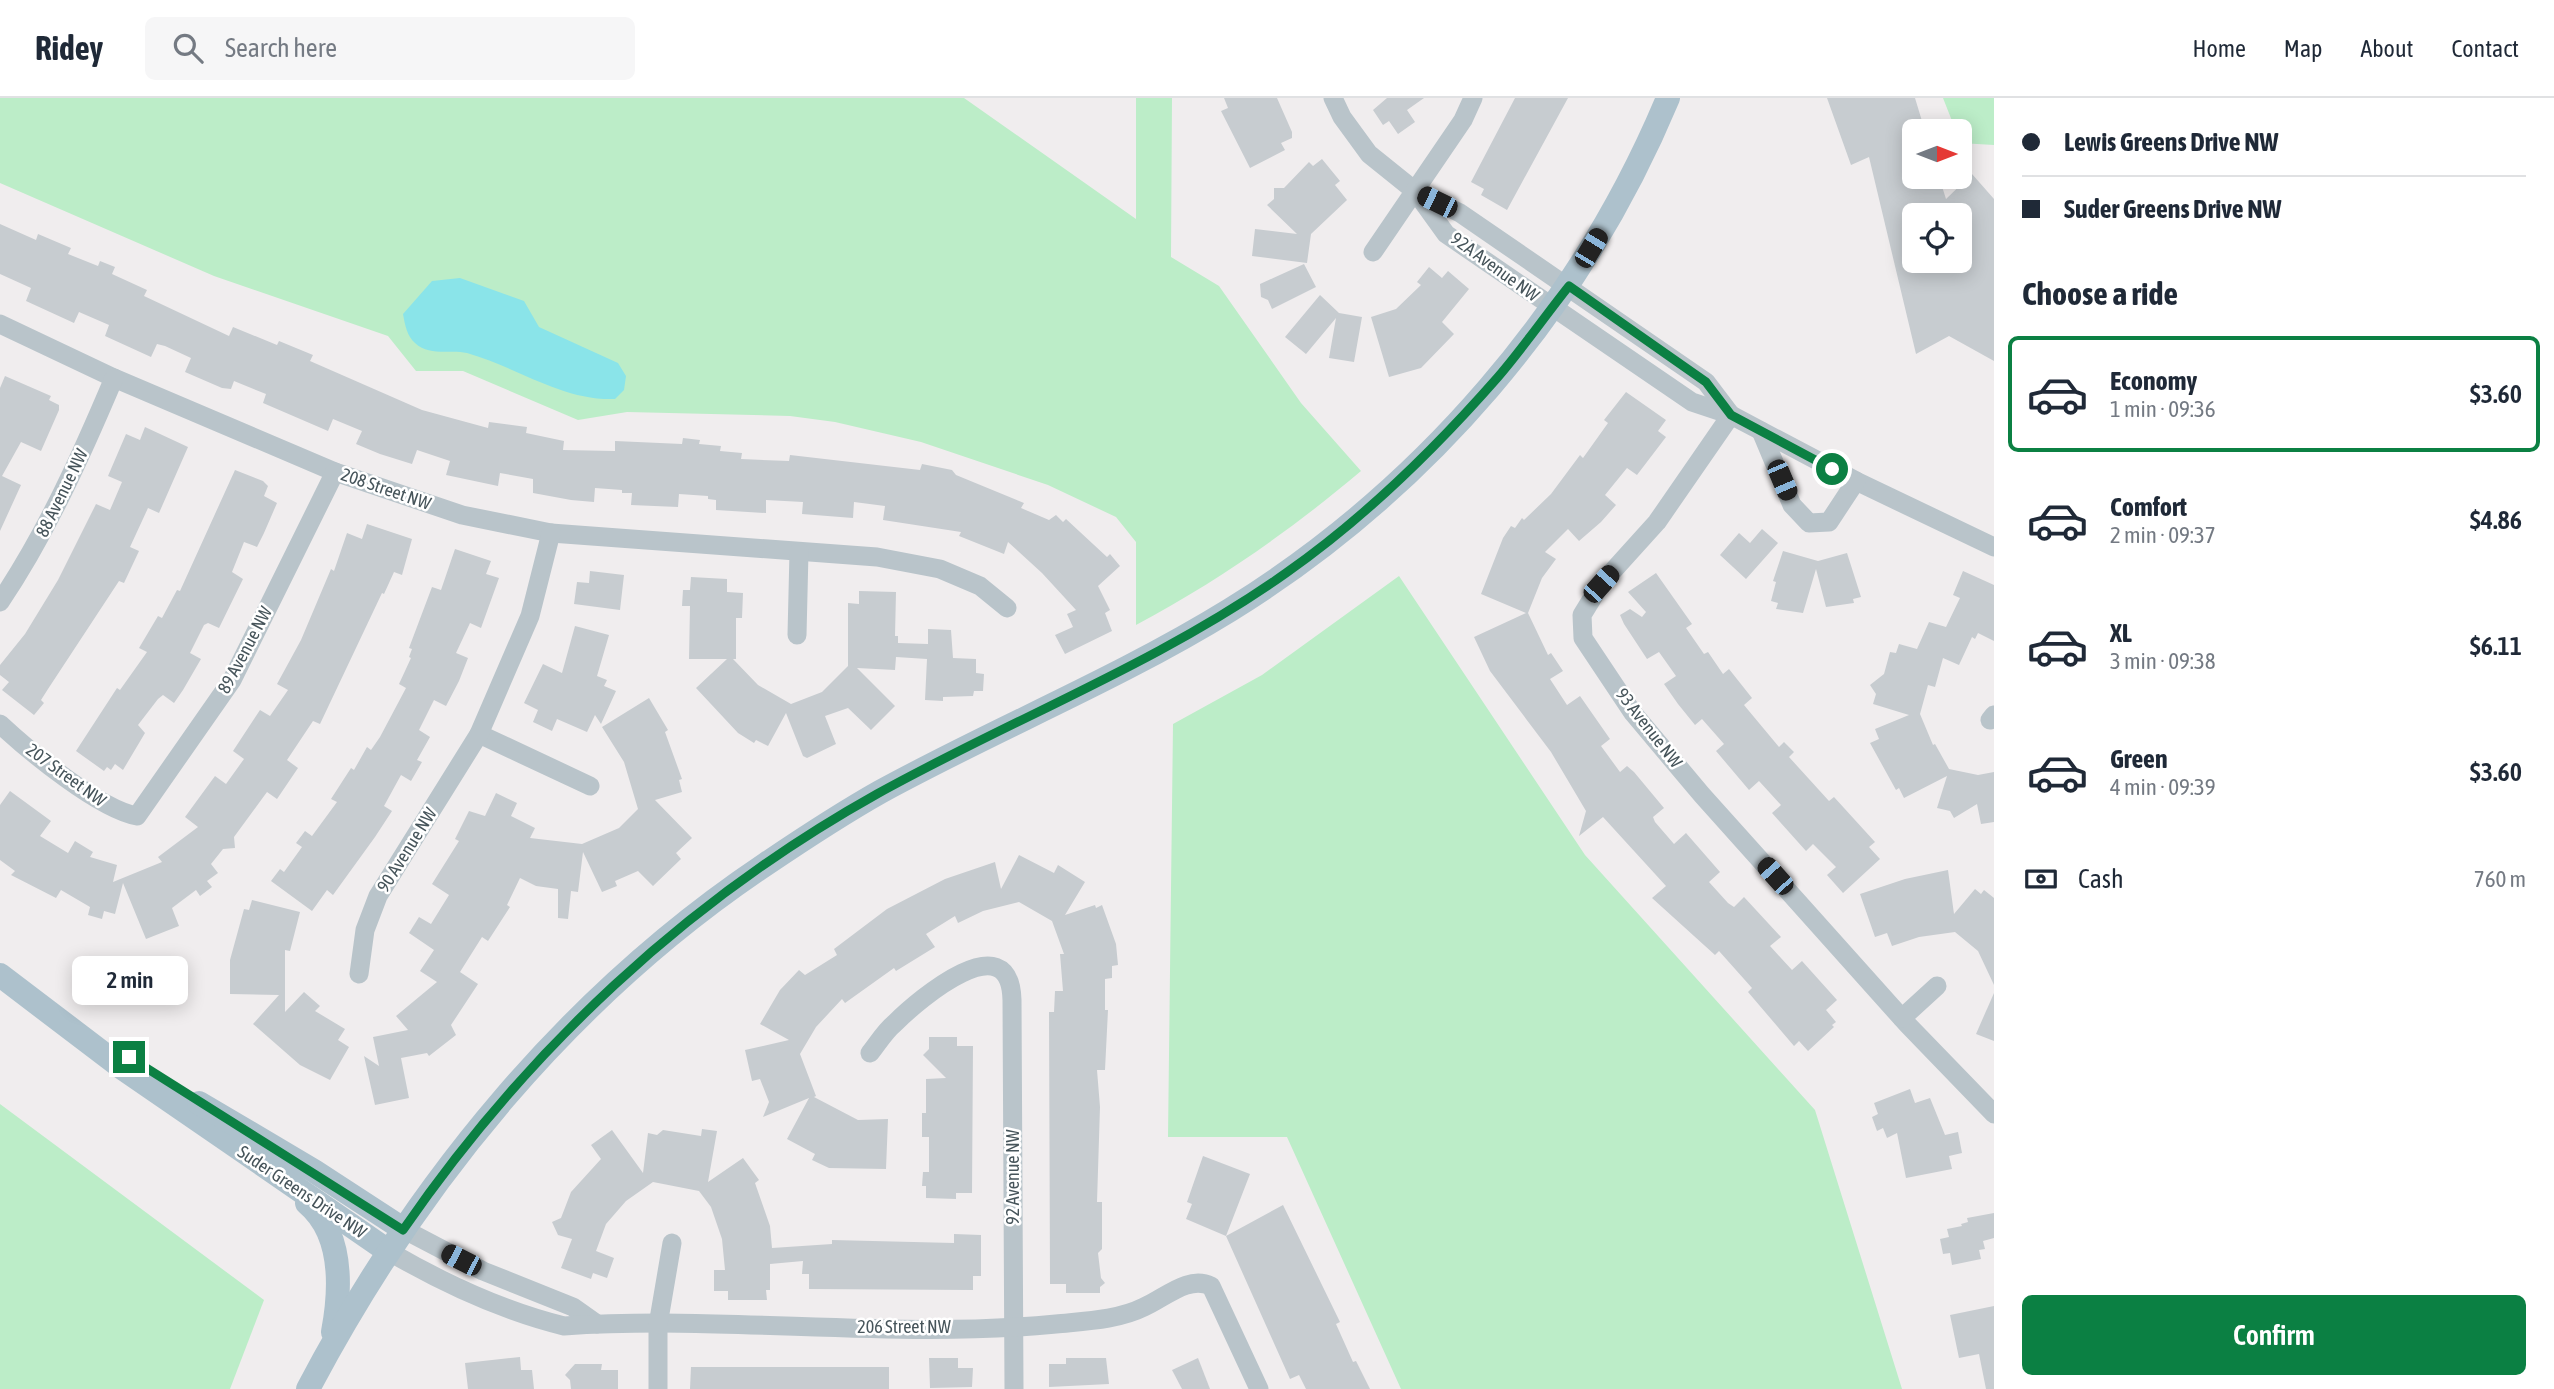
<!DOCTYPE html>
<meta charset="utf-8">
<style>
body{margin:0;font-family:"Asap Condensed",sans-serif;background:#f6f6f7;color:#1f2937;height:100vh;display:flex;flex-direction:column;font-size:26px;white-space:nowrap}
*{box-sizing:border-box;margin:0}
p{font-size:23px;color:#747a83}
.icon{flex:none;width:38px;height:38px;fill:none;stroke:currentColor;stroke-width:2;stroke-linecap:round;stroke-linejoin:round}
.map{position:relative;flex:1;overflow:hidden}
.panel{display:flex;flex-direction:column;background:#fff;width:560px}
.panel>*{flex:none}
.guide{display:grid;align-content:center;height:154px;padding:0 28px;background:#fff}
.needle{width:46px;rotate:90deg}
.controls{position:absolute;left:1902px;top:21px;display:grid;gap:14px}
.controls a{display:grid;place-items:center;width:70px;height:70px;border-radius:10px;background:#fff;box-shadow:0 4px 18px #0003;font-size:35px}
.end{position:absolute;width:32px;height:32px;margin:-16px;border:9px solid #0b8043;background:#fff;box-shadow:0 0 0 4px #fff}
.from{border-radius:50%}
.bubble{position:absolute;height:49px;border-radius:10px;background:#fff;box-shadow:0 4px 18px #0003;font-size:23px;font-weight:600;line-height:49px;text-align:center}
.car{position:absolute;width:21px;height:42px;margin:-21px -10px;border-radius:9px;box-shadow:0 0 5px 2px #0007;background:linear-gradient(#222 24%,#8ab4d8 0 40%,#222 0 76%,#8ab4d8 0 86%,#222 0)}
.guide b{display:flex;align-items:center;gap:24px;height:66px;font-size:26px}
.guide b+b{border-top:2px solid #e0e1e3}
.guide i{width:18px;height:18px;background:#1f2937}
ul{padding:0;list-style:none}
li{display:flex;align-items:center;gap:21px;height:116px;margin:0 14px 10px;padding:0 14px;border:4px solid transparent;border-radius:10px}
li div{flex:1}
li b{display:block;font-size:26px}
li em{font-style:normal;font-weight:600}
li.selected{border-color:#0b8043}
li>.icon{width:63px;height:63px;stroke-width:1.5}
h2{padding:0 28px;font-size:32px;line-height:84px}
.pay{display:flex;align-items:center;gap:18px;height:77px;padding:0 28px;font-size:26px}
.pay p{margin-inline-start:auto}
.button{display:flex;gap:14px;margin-top:auto;padding:14px 28px}
.button a{flex:1;height:80px;border-radius:10px;background:#0b8043;color:#fff;font-size:28px;font-weight:600;line-height:80px;text-align:center}
header{display:flex;align-items:center;gap:42px;box-sizing:border-box;height:98px;padding:0 35px;background:#fff;border-bottom:2px solid #e0e1e3}
header strong{font-size:33px}
nav{display:flex;gap:38px;margin-inline-start:auto;font-size:24px}
.search{width:490px;height:63px;background:#f6f6f7;display:flex;align-items:center;gap:18px;box-sizing:border-box;padding:0 24px;border-radius:10px;color:#747a83;font-size:26px}
main{display:flex;flex:1;min-height:0}
.map>svg:first-child{display:block}
.green{fill:#bcedc8}
.water{fill:#8ae4e9}
.building{fill:#c7ccd0;fill-rule:evenodd}
.lines{fill:none;stroke-linecap:round;stroke-linejoin:round}
.minor{stroke:#b9c4ca;stroke-width:19}
.major{stroke:#adc1cc;stroke-width:24}
.route{stroke:#0b8043;stroke-width:9}
.labels{text-anchor:middle;stroke-width:5;stroke-linejoin:round;paint-order:stroke}
.street-label{font-size:18px;fill:#46545a;stroke:#fff}
</style>
<header>
<strong>Ridey</strong>
<div class="search"><svg class="icon" aria-label="search" viewBox="0 0 24 24"><circle cx="10" cy="10" r="6"/><path d="M15 15l6 6"/></svg>Search here</div>
<nav><a>Home</a><a>Map</a><a>About</a><a>Contact</a></nav>
</header>
<main>
<div class="map">
<svg width="1994" height="1291" viewBox="0 0 1994 1291">
<rect width="100%" height="100%" fill="#f0edee"/>
<!-- green -->
<g class="green">
<path d="M0,0h964l172,121v-121h36l-1,159 48,29 82,117 60,68c-71,60 -143,110 -225,154v-83l-20,-25 -68,-32 -127,-43 -86,-20 -45,-6 -163,-4 -49,8 -115,-49h-47l-28,-35 -174,-60 -214,-93z"/>
<polygon points="1943,0 1994,0 1994,47 1960,45 1960,33 1956,33"/>
<polygon points="1399,478 1585,757 1815,1012 1902,1291 1401,1291 1287,1039 1168,1039 1173,626 1262,577"/>
<polygon points="0,1006 264,1202 230,1291 0,1291"/>
</g>
<!-- water -->
<path class="water" d="M460,180l64,23 15,26 79,36 8,13 -2,14 -9,9c-53,2 -98,-32 -148,-46 -16,-4 -37,4 -52,-10 -8,-7 -10,-18 -12,-29l29,-33z"/>
<!-- building -->
<g class="building">
<polygon points="1224,0 1277,0 1292,34 1292,40 1281,45 1285,52 1250,70 1221,13 1228,10"/>
<polygon points="1387,0 1424,0 1407,12 1415,24 1398,36 1389,23 1383,27 1373,12"/>
<polygon points="1515,0 1568,0 1507,112 1481,97 1484,91 1471,84"/>
<path d="M1827,0h88l10,33h-11v46h25l7,22 26,-25 22,25v162l-45,-25 -33,18 -47,-197 -18,8zM1914,117h46v46h-46z"/>
<polygon points="1322,61 1340,83 1335,87 1347,102 1311,136 1307,165 1252,158 1255,131 1297,136 1267,107 1274,101 1274,90 1284,90 1309,64 1313,68"/>
<polygon points="0,126 36,142 38,136 71,150 68,156 98,168 100,163 115,169 112,176 147,192 144,198 229,238 233,229 277,247 279,243 313,257 310,263 422,312 488,330 489,324 527,329 526,335 564,343 563,352 615,353 615,343 682,346 683,340 700,342 699,346 721,348 720,353 742,355 741,361 789,363 790,357 920,372 922,366 952,372 956,377 1024,405 1021,410 1049,422 1056,417 1063,424 1066,421 1107,459 1110,456 1120,468 1098,488 1110,512 1105,515 1112,533 1065,556 1055,537 1073,529 1067,516 1076,512 1042,475 1008,444 1004,456 959,438 961,434 883,422 885,408 854,404 853,420 802,416 803,404 766,402 766,415 716,412 716,402 708,401 708,398 679,396 678,409 631,407 632,395 622,395 622,392 595,390 594,404 571,402 533,395 533,381 500,375 498,388 446,377 450,363 417,352 412,366 380,356 356,346 362,333 333,321 328,333 263,305 266,296 234,283 231,291 222,290 185,274 191,260 165,248 157,246 151,259 105,238 109,227 79,214 74,225 26,203 31,190 0,176"/>
<polygon points="1304,166 1316,189 1272,211 1268,202 1261,199 1260,186"/>
<polygon points="1429,169 1442,180 1448,173 1469,191 1442,224 1454,236 1421,270 1389,279 1371,219 1396,211 1421,187 1417,184"/>
<polygon points="1320,197 1339,215 1362,219 1354,264 1329,260 1336,220 1306,256 1285,239"/>
<polygon points="5,278 51,298 49,302 59,307 59,312 41,353 21,344 2,378 21,387 0,433 0,290"/>
<polygon points="1626,294 1666,322 1658,333 1666,339 1637,377 1627,370 1605,397 1616,407 1601,424 1579,443 1568,431 1545,454 1556,461 1542,480 1528,515 1548,557 1551,555 1563,573 1550,581 1567,607 1580,598 1610,641 1601,648 1620,674 1627,668 1634,674 1664,710 1653,719 1655,724 1674,746 1686,735 1720,774 1709,784 1728,805 1734,809 1744,799 1781,839 1770,848 1792,872 1802,863 1837,902 1826,912 1836,924 1832,927 1834,929 1808,953 1799,943 1794,948 1748,894 1752,890 1719,853 1715,857 1652,800 1666,788 1603,719 1579,738 1586,713 1551,654 1490,573 1474,539 1526,515 1481,496 1503,440 1511,428 1515,430 1522,420 1524,422 1551,396 1580,357 1583,360 1608,325 1604,322"/>
<polygon points="145,329 188,349 159,415 148,410 130,449 139,453 124,485 119,483 48,591 41,602 44,605 34,617 2,592 9,584 0,577 0,567 25,536 58,482 96,406 110,412 122,384 108,378 126,336 140,342"/>
<polygon points="235,372 263,383 268,388 264,398 277,405 264,435 257,449 244,444 232,474 243,481 219,530 208,525 204,527 190,555 201,561 183,592 174,605 163,597 158,601 138,627 145,635 123,672 115,666 111,672 107,669 104,673 76,653 117,590 120,592 147,554 139,550 158,518 162,520 177,492 180,493"/>
<polygon points="367,426 412,441 402,477 394,474 384,496 382,495 320,626 313,623 287,662 298,670 277,701 267,694 234,739 235,750 223,751 211,766 218,775 207,783 212,789 200,798 196,792 172,810 179,828 146,841 123,785 115,816 104,813 102,821 88,817 90,809 61,792 56,800 11,777 15,773 0,762 0,707 10,693 51,723 40,738 68,755 75,743 93,754 90,759 117,767 113,784 162,764 158,759 198,729 185,719 215,678 226,686 244,661 233,653 260,612 270,618 288,592 277,586 301,542 331,471 334,473 347,435 362,441"/>
<polygon points="1762,431 1778,445 1746,481 1720,457 1739,435 1750,445"/>
<polygon points="455,451 491,463 486,476 499,480 481,530 470,525 456,555 468,560 459,583 446,608 434,602 419,632 430,639 417,662 422,664 411,683 401,677 384,708 392,713 375,739 333,797 327,792 312,813 271,783 280,771 284,774 302,749 296,745 305,733 312,738 337,704 331,701 351,670 354,672 367,649 371,652 380,639 406,590 399,586 411,560 409,559 412,551 409,550 432,489 441,492"/>
<polygon points="1783,453 1818,463 1847,455 1861,499 1853,501 1854,505 1826,509 1816,471 1803,515 1776,511 1778,505 1771,503 1776,484 1773,483"/>
<polygon points="590,473 624,477 620,512 574,506 577,484 589,485"/>
<polygon points="1963,473 1994,487 1994,543 1978,535 1975,541 1972,539 1959,567 1943,560 1935,589 1928,587 1920,616 1933,647 1935,646 1949,671 1978,677 1994,674 1994,724 1981,726 1977,706 1954,720 1950,713 1937,710 1947,678 1904,700 1899,690 1896,692 1870,645 1879,641 1875,631 1909,617 1873,606 1876,596 1870,587 1884,576 1890,554 1896,555 1899,546 1917,551 1929,524 1946,529 1960,500 1953,497"/>
<polygon points="1656,475 1692,526 1686,530 1704,556 1708,554 1723,576 1729,571 1752,600 1744,607 1779,649 1784,644 1794,654 1789,659 1829,703 1834,699 1875,744 1869,749 1880,761 1843,795 1827,777 1836,769 1813,746 1806,753 1772,715 1781,707 1759,683 1749,692 1716,653 1724,646 1702,621 1695,627 1678,606 1664,586 1676,578 1659,554 1647,561 1624,526 1620,517 1630,511 1642,519 1646,514 1628,494"/>
<polygon points="691,479 727,481 727,494 743,495 742,520 736,520 736,561 733,561 758,587 791,606 822,594 848,568 848,505 859,506 859,493 896,494 895,538 898,538 898,545 928,546 928,531 951,532 953,560 976,561 976,575 984,576 983,593 974,593 973,598 943,599 943,603 925,602 927,561 896,559 895,572 857,570 895,608 871,632 848,610 825,618 836,646 807,660 803,658 786,615 768,648 756,642 754,645 738,635 696,590 727,561 689,561 690,508 682,508 683,492 690,492"/>
<polygon points="575,528 609,537 597,578 607,582 604,588 616,593 601,626 595,617 587,634 557,621 552,633 533,624 538,612 524,605 543,566 562,575"/>
<polygon points="649,600 668,632 665,634 682,681 679,682 682,694 655,702 692,740 676,755 681,761 653,788 638,773 615,783 617,788 602,794 583,754 578,794 571,793 568,821 558,820 558,791 536,788 520,780 507,807 510,809 488,843 482,839 460,874 478,886 451,927 456,937 429,958 427,955 401,960 409,1000 375,1007 364,958 379,968 373,939 408,932 396,918 437,884 420,873 434,852 409,835 419,819 431,826 449,797 432,786 459,743 455,741 469,713 485,718 496,695 517,705 511,718 535,730 530,740 582,746 619,730 638,711 624,664 602,629"/>
<polygon points="1019,757 1054,775 1058,767 1085,784 1065,817 1095,807 1096,810 1102,807 1116,846 1118,867 1112,868 1112,880 1105,881 1105,912 1108,912 1105,972 1097,972 1100,1009 1097,1104 1102,1104 1102,1151 1098,1155 1101,1180 1105,1185 1100,1189 1100,1195 1066,1195 1066,1186 1050,1186 1049,914 1054,914 1055,893 1063,893 1060,856 1064,856 1052,823 1019,804 983,813 958,825 955,818 926,836 935,849 896,873 894,870 845,905 842,901 816,929 800,956 816,998 814,999 858,1022 888,1021 886,1071 829,1070 812,1062 815,1056 787,1041 809,1000 763,1019 769,1004 760,981 752,983 745,952 789,942 760,926 780,892 799,872 805,877 837,857 834,851 887,811 945,781 995,764 1001,791"/>
<polygon points="1948,772 1954,816 1975,791 1981,796 1984,792 1994,800 1994,887 1978,853 1955,834 1919,839 1892,848 1887,835 1875,839 1860,796 1905,781"/>
<polygon points="252,802 300,814 290,853 285,852 285,914 304,894 320,908 315,913 345,931 338,942 349,949 330,982 300,967 253,926 279,897 230,896 230,862 244,811 249,812"/>
<polygon points="1994,895 1994,943 1976,936"/>
<polygon points="929,939 957,939 957,948 973,948 972,1095 956,1095 956,1101 926,1100 926,1088 922,1088 923,1074 929,1074 929,1039 922,1039 922,1015 926,1015 926,981 946,980 923,957 929,951"/>
<polygon points="1910,991 1915,1005 1930,1000 1945,1037 1958,1034 1962,1055 1949,1058 1952,1071 1906,1080 1897,1035 1887,1040 1883,1030 1877,1033 1872,1019 1878,1016 1874,1005"/>
<polygon points="702,1031 717,1033 708,1084 743,1060 759,1082 755,1085 770,1128 772,1150 832,1146 832,1142 954,1145 954,1136 981,1137 981,1178 973,1178 973,1192 809,1191 809,1176 802,1176 803,1163 770,1166 770,1192 766,1192 767,1202 728,1202 728,1193 714,1193 714,1172 725,1172 722,1141 711,1109 699,1093 653,1084 626,1103 606,1126 596,1153 614,1160 607,1180 593,1175 591,1181 561,1170 572,1141 558,1137 552,1124 561,1120 571,1094 601,1061 591,1047 612,1032 643,1075 648,1035 657,1037 663,1032 701,1038"/>
<polygon points="1203,1058 1250,1076 1226,1138 1186,1121 1192,1106 1187,1104"/>
<polygon points="1283,1107 1340,1224 1336,1226 1353,1264 1356,1263 1370,1291 1306,1291 1299,1277 1290,1281 1226,1138"/>
<polygon points="1994,1115 1994,1140 1983,1143 1985,1151 1979,1152 1981,1161 1952,1167 1950,1155 1943,1156 1940,1141 1949,1139 1947,1131 1962,1128 1961,1126 1968,1124 1967,1120"/>
<polygon points="1994,1208 1994,1291 1986,1291 1979,1256 1959,1260 1950,1217"/>
<polygon points="520,1259 521,1272 532,1272 534,1291 468,1291 465,1265"/>
<polygon points="929,1260 958,1260 958,1270 973,1270 972,1289 930,1290"/>
<polygon points="1066,1260 1106,1260 1109,1286 1049,1289 1049,1266 1066,1266"/>
<polygon points="1198,1260 1210,1291 1182,1291 1172,1272"/>
<polygon points="575,1266 602,1266 601,1272 618,1272 618,1291 571,1291 570,1282 565,1277"/>
<polygon points="691,1269 889,1269 889,1291 690,1291"/>
</g>
<g class="lines">
<!-- minor -->
<g class="minor">
<polyline points="1333,0 1342,19 1369,56 1415,93 1460,115 1706,284 1731,317"/>
<polyline points="1415,93 1446,136 1692,304 1731,317 1856,383 1994,449"/>
<polyline points="1373,154 1463,22 1473,0"/>
<polyline points="0,226 114,280 335,374 462,417 551,435 877,459 940,471 980,488 1007,510"/>
<polyline points="1731,317 1657,424 1601,486 1582,517 1583,540 1633,615 1702,697 1908,927 1994,1016"/>
<polyline points="1761,333 1792,407 1809,425 1829,424 1856,383"/>
<path d="M0,504c47,-70 81,-146 114,-224"/>
<polyline points="797,537 799,454"/>
<polyline points="1990,622 1994,617"/>
<path d="M0,626c30,28 99,85 137,92l95,-136 103,-208"/>
<polyline points="479,636 590,688"/>
<polyline points="359,876 365,832 378,798 479,636 530,518 551,435"/>
<polyline points="1902,920 1937,888"/>
<path d="M870,955c8,-10 15,-22 25,-30 24,-24 115,-101 117,-23l2,389"/>
<polyline points="403,1131 483,1173 573,1209 597,1226"/>
<path d="M388,1153c55,32 115,60 176,75 164,-11 329,14 492,-2 29,-3 62,-4 88,-17 21,-9 44,-32 67,-21l48,103"/>
<polyline points="658,1291 658,1227 672,1145"/>
</g>
<!-- major -->
<g class="major">
<polyline points="0,877 121,969 388,1153"/>
<polyline points="199,1005 314,1073 403,1131"/>
<path d="M307,1105c37,31 34,86 26,129"/>
<path d="M308,1291c109,-207 262,-394 458,-525 37,-25 75,-50 114,-72 115,-63 238,-113 350,-182 194,-120 350,-301 438,-512"/>
</g>
</g>
<g class="lines">
<!-- route -->
<path class="route" d="M129,959l274,173c123,-179 284,-330 474,-436 135,-75 282,-131 409,-221 80,-56 148,-123 212,-196 25,-29 47,-61 71,-91l137,96 25,33 101,54"/>
</g>
<g class="labels">
<!-- street labels -->
<g class="street-label">
<text transform="translate(1495 169) rotate(36)" y="6">92A Avenue NW</text>
<text transform="translate(386 391) rotate(19)" y="6">208 Street NW</text>
<text transform="translate(62 395) rotate(-64)" y="6">88 Avenue NW</text>
<text transform="translate(245 552) rotate(-62)" y="6">89 Avenue NW</text>
<text transform="translate(1649 630) rotate(52)" y="6">93 Avenue NW</text>
<text transform="translate(66 677) rotate(36)" y="6">207 Street NW</text>
<text transform="translate(407 752) rotate(-58)" y="6">90 Avenue NW</text>
<text transform="translate(1013 1079) rotate(-90)" y="6">92 Avenue NW</text>
<text transform="translate(302 1094) rotate(34)" y="6">Suder Greens Drive NW</text>
<text x="904" y="1235">206 Street NW</text>
</g>
</g>
</svg>
<div class="controls">
<a><svg class="needle" viewBox="-14 -14 28 28"><path d="M0-13l5 13h-10z" fill="#e53935"/><path d="M0 13l5-13h-10z" fill="#747a83"/></svg></a>
<a><svg class="icon" aria-label="locate" viewBox="0 0 24 24"><circle cx="12" cy="12" r="6"/><path d="M12 2v4M12 18v4M2 12h4M18 12h4"/></svg></a>
</div>
<i class="end from" style="left:1832px;top:371px"></i>
<i class="end" style="left:129px;top:959px"></i>
<div class="bubble" style="left:72px;top:858px;width:116px">2 min</div>
<i class="car" style="left:1437px;top:104px;rotate:296deg"></i>
<i class="car" style="left:1591px;top:150px;rotate:31deg"></i>
<i class="car" style="left:1782px;top:382px;rotate:157deg"></i>
<i class="car" style="left:1601px;top:486px;rotate:42deg"></i>
<i class="car" style="left:1775px;top:778px;rotate:318deg"></i>
<i class="car" style="left:461px;top:1162px;rotate:297deg"></i>
</div>
<section class="panel">
<div class="guide">
<b><i class="from"></i>Lewis Greens Drive NW</b>
<b><i></i>Suder Greens Drive NW</b>
</div>
<h2>Choose a ride</h2>
<ul>
<li class="selected"><svg class="icon" aria-label="car" viewBox="0 0 24 24"><path d="M5 17H2v-5l4-1 3-4h7l3 4 3 1v5h-3M9 17h6M6 11h13"/><circle cx="7" cy="17" r="2"/><circle cx="17" cy="17" r="2"/></svg><div><b>Economy</b><p>1 min · 09:36</p></div><em>$3.60</em></li>
<li><svg class="icon" aria-label="car" viewBox="0 0 24 24"><path d="M5 17H2v-5l4-1 3-4h7l3 4 3 1v5h-3M9 17h6M6 11h13"/><circle cx="7" cy="17" r="2"/><circle cx="17" cy="17" r="2"/></svg><div><b>Comfort</b><p>2 min · 09:37</p></div><em>$4.86</em></li>
<li><svg class="icon" aria-label="car" viewBox="0 0 24 24"><path d="M5 17H2v-5l4-1 3-4h7l3 4 3 1v5h-3M9 17h6M6 11h13"/><circle cx="7" cy="17" r="2"/><circle cx="17" cy="17" r="2"/></svg><div><b>XL</b><p>3 min · 09:38</p></div><em>$6.11</em></li>
<li><svg class="icon" aria-label="car" viewBox="0 0 24 24"><path d="M5 17H2v-5l4-1 3-4h7l3 4 3 1v5h-3M9 17h6M6 11h13"/><circle cx="7" cy="17" r="2"/><circle cx="17" cy="17" r="2"/></svg><div><b>Green</b><p>4 min · 09:39</p></div><em>$3.60</em></li>
</ul>
<div class="pay"><svg class="icon" aria-label="cash" viewBox="0 0 24 24"><path d="M3 7h18v10H3z"/><circle cx="12" cy="12" r="2"/></svg>Cash<p>760 m</p></div>
<div class="button"><a>Confirm</a></div>
</section>
</main>
